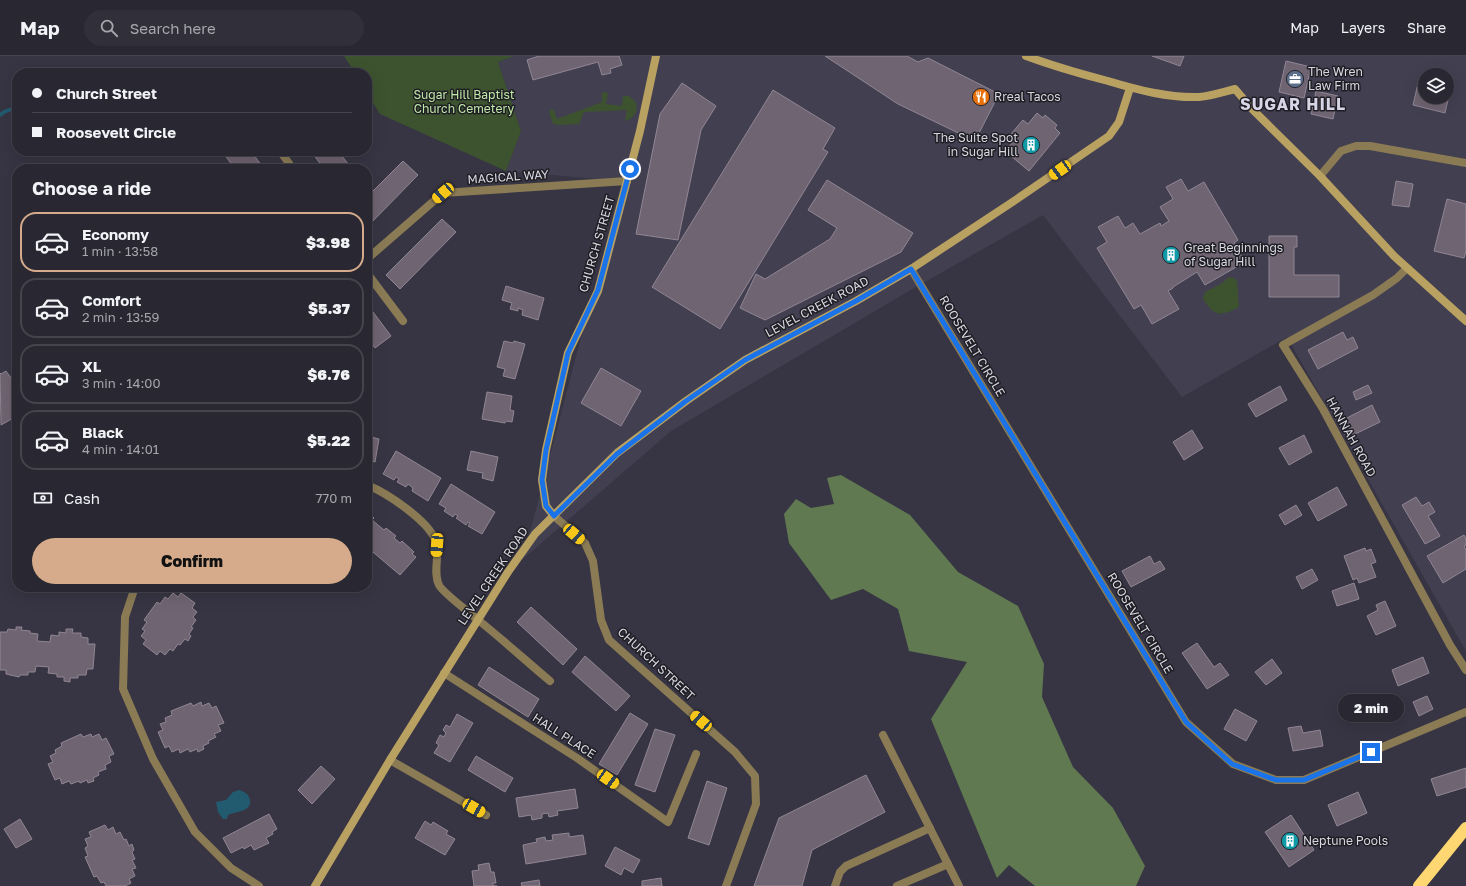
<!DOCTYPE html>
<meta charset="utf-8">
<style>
body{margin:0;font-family:"Golos Text",sans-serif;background:#31303a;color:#f1f3f6;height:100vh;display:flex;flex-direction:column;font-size:15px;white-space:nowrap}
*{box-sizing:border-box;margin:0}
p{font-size:13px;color:#a5a6ac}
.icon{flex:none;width:22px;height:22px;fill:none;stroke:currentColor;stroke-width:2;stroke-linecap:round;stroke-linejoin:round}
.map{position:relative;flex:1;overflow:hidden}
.side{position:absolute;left:12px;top:108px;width:360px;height:428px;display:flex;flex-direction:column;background:#292832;border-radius:16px;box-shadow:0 4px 16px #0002,0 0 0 1px #45444d}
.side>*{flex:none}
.top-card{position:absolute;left:12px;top:12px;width:360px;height:88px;border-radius:16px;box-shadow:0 4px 16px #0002,0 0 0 1px #45444d;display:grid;align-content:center;height:88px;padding:0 20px;background:#292832}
.buttons{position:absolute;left:1418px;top:12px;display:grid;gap:8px}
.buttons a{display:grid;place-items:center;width:36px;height:36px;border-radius:50%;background:#292832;box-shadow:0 4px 16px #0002,0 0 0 1px #45444d;font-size:20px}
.end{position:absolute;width:18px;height:18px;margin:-9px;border:5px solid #1a73e8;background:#fff;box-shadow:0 0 0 2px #fff}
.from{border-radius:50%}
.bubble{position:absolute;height:28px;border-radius:14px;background:#292832;box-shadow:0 4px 16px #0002,0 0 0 1px #45444d;font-size:13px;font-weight:800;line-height:28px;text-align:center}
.car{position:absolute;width:12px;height:24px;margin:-12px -6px;border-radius:5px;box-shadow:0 0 3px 1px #0007;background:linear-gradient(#f5c518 24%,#345 0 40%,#f5c518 0 76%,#345 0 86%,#f5c518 0)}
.top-card b{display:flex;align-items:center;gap:14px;height:38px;font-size:15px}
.top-card b+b{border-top:1px solid #45444d}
.top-card i{width:10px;height:10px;background:#f1f3f6}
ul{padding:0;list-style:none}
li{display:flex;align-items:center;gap:12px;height:60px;margin:0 8px 6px;padding:0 12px;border:2px solid #45444d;border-radius:16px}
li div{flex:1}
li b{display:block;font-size:15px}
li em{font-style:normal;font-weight:800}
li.current{border-color:#d6ab8b}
li>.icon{width:36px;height:36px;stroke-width:1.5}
h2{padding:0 20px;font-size:18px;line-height:48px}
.pay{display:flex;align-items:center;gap:10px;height:44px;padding:0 20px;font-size:15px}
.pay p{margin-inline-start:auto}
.button{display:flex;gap:8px;margin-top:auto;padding:8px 20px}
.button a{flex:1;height:46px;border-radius:24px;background:#d6ab8b;color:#111;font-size:16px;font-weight:800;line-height:46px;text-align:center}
header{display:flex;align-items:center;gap:24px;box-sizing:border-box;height:56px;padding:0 20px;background:#292832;border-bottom:1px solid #45444d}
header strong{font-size:19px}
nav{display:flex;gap:22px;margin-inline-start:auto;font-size:14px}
.search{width:280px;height:36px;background:#31303a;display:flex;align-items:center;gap:10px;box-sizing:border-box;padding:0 14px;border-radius:22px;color:#a5a6ac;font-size:15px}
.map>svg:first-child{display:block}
.commercial{fill:#423f51;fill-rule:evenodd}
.green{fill:#3d532f}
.forest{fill:#607951}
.water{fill:#225b70}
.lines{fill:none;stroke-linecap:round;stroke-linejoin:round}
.stream{stroke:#225b70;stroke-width:4}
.building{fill:#6f6471;stroke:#918693}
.street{stroke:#8a7b55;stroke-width:8}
.secondary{stroke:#b9a162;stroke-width:8}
.highway{stroke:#fed772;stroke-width:12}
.route{stroke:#1a73e8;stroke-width:5}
.labels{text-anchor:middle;stroke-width:3;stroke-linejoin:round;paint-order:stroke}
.poi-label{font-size:12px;fill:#d9d8e1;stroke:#1e1e24;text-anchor:start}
.park-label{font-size:12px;fill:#c0e8a6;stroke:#1e1e24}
.street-label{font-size:12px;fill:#d9d8e1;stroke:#1e1e24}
.district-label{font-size:16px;font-weight:bold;letter-spacing:1px;fill:#d7d5e6;stroke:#1e1e24}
</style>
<header>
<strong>Map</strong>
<div class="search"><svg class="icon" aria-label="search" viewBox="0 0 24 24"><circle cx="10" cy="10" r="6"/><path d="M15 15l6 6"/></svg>Search here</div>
<nav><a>Map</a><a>Layers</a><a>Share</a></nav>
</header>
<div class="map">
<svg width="1466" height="830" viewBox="0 0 1466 830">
<rect width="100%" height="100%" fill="#373543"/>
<!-- commercial -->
<path class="commercial" d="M514,0h952v595l-179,-314 -105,60 -139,-182 -134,76 -238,140 -148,128 99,-378 -116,-10 15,-40 -23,-69zM1425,19h22v22h-22z"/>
<!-- green -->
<g class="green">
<polygon points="344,0 514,0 498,6 521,75 506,115 380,58 367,37 367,17 355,17"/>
<path d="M603,36l5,1 -2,11 16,2 1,-10h6c2,2 6,4 7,7 3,9 -3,16 -11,18l2,-11 -43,2 -5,12 -20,1 -6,-1 -4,-12 2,-3 3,1 3,9 45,-17v-9z"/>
<path d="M1229,221l5,1 3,3 2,26c-19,10 -24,10 -36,-8l2,-7 16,-8z"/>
</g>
<!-- forest -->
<polygon class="forest" points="841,419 910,459 958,516 1018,550 1044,608 1042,641 1073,711 1113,752 1145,810 1136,830 1035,830 1009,809 997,822 931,663 967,606 909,595 898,553 863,533 831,544 789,487 784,458 796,443 811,452 834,448 827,422"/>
<!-- water -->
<path class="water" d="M239,734c4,1 8,3 10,7 6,15 -13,14 -21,18l-1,4h-4l-5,-7 -2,-10 10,-2 7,-8z"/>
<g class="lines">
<!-- stream -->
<polyline class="stream" points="0,59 4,56 17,51"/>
</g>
<!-- building -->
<g class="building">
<polygon points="539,0 619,0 622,9 610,13 611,17 602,19 598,6 533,24 527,4"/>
<polygon points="825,0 907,0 918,6 928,2 999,38 975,85 898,48"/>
<polygon points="1152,0 1184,0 1180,10"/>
<polygon points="1286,5 1311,11 1304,42 1279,36"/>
<polygon points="1419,23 1425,25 1425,41 1447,41 1447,30 1451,31 1445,57 1413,49"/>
<polygon points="682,27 716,50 701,74 678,184 636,178 660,58"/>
<polygon points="773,34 835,72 823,93 828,96 720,273 652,231"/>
<polygon points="1316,35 1338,40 1333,63 1311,58"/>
<polygon points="1037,57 1043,62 1045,59 1057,69 1055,72 1060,77 1029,115 1005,95 1016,83 1011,78 1023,64 1028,68"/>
<polygon points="222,95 251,95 264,113 235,113"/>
<polygon points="311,95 338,95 352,113 324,113"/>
<polygon points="403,105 418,119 367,171 367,141"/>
<polygon points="1181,123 1188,135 1204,126 1238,184 1234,187 1245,206 1205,229 1197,216 1173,231 1173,232 1168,235 1179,253 1152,268 1141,249 1134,253 1097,192 1107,186 1098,171 1118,160 1125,172 1133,167 1140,178 1160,167 1161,170 1169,165 1160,151 1173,143 1166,131"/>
<polygon points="827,124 913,177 901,196 765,264 740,252 756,218 765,223 830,183 837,172 808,154"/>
<polygon points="1396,125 1413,128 1409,151 1392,149"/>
<polygon points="1447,143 1466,148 1466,195 1464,202 1434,195"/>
<polygon points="442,163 456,176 400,233 386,219"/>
<polygon points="1269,180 1297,180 1297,191 1294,191 1294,219 1339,219 1339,241 1269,241"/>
<polygon points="506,230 544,242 538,264 522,259 523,254 518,252 518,255 510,253 512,247 502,244"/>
<polygon points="367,248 391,280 375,292 367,281"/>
<polygon points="1343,276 1347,284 1353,281 1358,292 1318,313 1308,294"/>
<polygon points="504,285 513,287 514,285 525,288 515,323 503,320 505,313 497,311"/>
<polygon points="601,312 641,335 621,370 581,347"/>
<polygon points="6,315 11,322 13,321 17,326 17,360 1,369 0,317 1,318"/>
<polygon points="1368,329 1372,337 1356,344 1353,336"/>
<polygon points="1280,330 1287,344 1256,361 1248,348"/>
<polygon points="487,336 512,340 510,354 514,355 512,366 506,365 505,367 482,363"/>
<polygon points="1372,349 1380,366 1353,379 1345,363"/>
<polygon points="1192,374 1203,392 1184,404 1173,386"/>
<polygon points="1304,379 1312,396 1289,409 1279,392"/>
<polygon points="367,380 379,383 375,406 367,404"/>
<polygon points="396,395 441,422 428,445 412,435 413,432 408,428 406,431 397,426 399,423 396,421 394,424 383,418"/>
<polygon points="471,395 498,401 493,425 482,422 483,417 467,414"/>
<polygon points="451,428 495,456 482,478 468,470 470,467 468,466 466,469 456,462 458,460 455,458 453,461 444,455 446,452 439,448"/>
<polygon points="1337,431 1347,449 1318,465 1308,447"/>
<polygon points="1416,441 1422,450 1429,446 1435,456 1428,460 1440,480 1425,488 1402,449"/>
<polygon points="1296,449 1302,459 1285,469 1279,459"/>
<polygon points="367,456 374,462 372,464 384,474 386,472 396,480 394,482 400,487 402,485 414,496 412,498 416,501 400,519 367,491"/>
<polygon points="1464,479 1466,483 1466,489 1464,490 1466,494 1466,513 1443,527 1427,500"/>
<polygon points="1365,492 1366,495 1371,493 1376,506 1371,508 1376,521 1359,527 1357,522 1353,524 1344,500"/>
<polygon points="1150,500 1154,508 1160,505 1165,513 1131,531 1122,515"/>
<polygon points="1312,513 1318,524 1302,533 1296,521"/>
<polygon points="1354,527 1359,543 1337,550 1332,535"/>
<polygon points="173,537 178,541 181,537 195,547 192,552 197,556 193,561 196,564 191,571 193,572 189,578 191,580 188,585 185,583 180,589 178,588 173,595 170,593 165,599 160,595 157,599 143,588 146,584 141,580 145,575 142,573 147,566 144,564 157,546 160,548 165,541 168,543"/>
<polygon points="1385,545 1396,570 1376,579 1367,560 1378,554 1376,549"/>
<polygon points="531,551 577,593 563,609 517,566"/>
<polygon points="16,571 22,571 21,574 30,575 30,577 38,578 37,585 50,586 51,579 59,580 59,576 66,577 66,573 73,573 72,577 81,577 81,581 88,582 88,588 95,588 93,613 87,613 86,619 78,619 78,622 70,622 70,626 64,625 64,621 57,621 57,618 48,617 49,611 36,610 35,616 28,616 28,619 20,619 19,621 6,618 6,614 0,614 0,576 7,576 8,573 16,574"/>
<polygon points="1197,587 1214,611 1220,607 1229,619 1207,633 1182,597"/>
<polygon points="585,600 630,640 616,655 572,616"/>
<polygon points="1423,601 1429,617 1398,630 1392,614"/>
<polygon points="1272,603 1282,617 1266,629 1255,616"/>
<polygon points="489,611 539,643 528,661 478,629"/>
<polygon points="1427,640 1433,653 1419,660 1413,646"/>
<polygon points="201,646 202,650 209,647 212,652 216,650 224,667 218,669 221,675 214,678 216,681 208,685 209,687 203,690 204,693 198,696 197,693 190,696 188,693 180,697 179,693 172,696 169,690 165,692 158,676 163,674 160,668 166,666 165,662 172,659 171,655 191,647 193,650"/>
<polygon points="1235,653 1257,665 1246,685 1224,673"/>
<polygon points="630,657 648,668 617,719 599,708"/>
<polygon points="457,658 473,667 450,706 434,697 439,689 436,687 440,679 444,681 446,677 443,674 446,669 450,671"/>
<polygon points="1301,670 1303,677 1320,674 1323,690 1293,695 1288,672"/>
<polygon points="655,673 675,679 655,736 635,729"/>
<polygon points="81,678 83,681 91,678 92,681 99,678 102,684 106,682 114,698 109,700 111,706 105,709 106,713 98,716 99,719 93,722 94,725 88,727 87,724 80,727 79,725 71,728 69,725 62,728 60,722 55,724 48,708 53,706 50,700 56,697 55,694 62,690 61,687"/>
<polygon points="476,700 513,722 505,736 468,714"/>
<polygon points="321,710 335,723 312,748 298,734"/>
<polygon points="1466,712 1466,731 1437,740 1431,723"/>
<polygon points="866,719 885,756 812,794 802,830 754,830 779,762"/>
<polygon points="707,725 727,732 709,789 688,782"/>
<polygon points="575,733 578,752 557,755 558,759 549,761 548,757 542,758 542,762 532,764 531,759 519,761 516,742"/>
<polygon points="1358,736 1367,757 1337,770 1328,749"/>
<polygon points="269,758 277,773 272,776 273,778 266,782 269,787 254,794 251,789 244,793 243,791 231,797 223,782"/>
<polygon points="1291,759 1314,794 1289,811 1265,776"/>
<polygon points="20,763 32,783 16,792 4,773"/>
<polygon points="425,765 431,769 433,766 448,775 446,778 455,783 445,799 415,782"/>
<polygon points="105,769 108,774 113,771 116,778 120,776 124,784 126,783 129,790 132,788 134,794 132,796 135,803 132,804 136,812 132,813 135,820 129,823 131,827 125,830 106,830 104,826 101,827 97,820 94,821 85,801 88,800 85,792 88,790 85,783 91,781 89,776"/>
<polygon points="569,777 569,781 583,779 586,798 526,808 523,789 537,786 536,783 545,781 546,785 553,784 552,779"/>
<polygon points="615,791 640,804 633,817 624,812 621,819 605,810"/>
<polygon points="489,807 491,816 494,816 496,827 493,827 493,830 497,830 474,830 472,815 479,814 478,809"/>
<polygon points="661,822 662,830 642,830 642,825"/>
<polygon points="539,824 540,830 522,830 521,827"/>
</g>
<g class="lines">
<!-- street -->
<g class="street">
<polyline points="280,95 293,113"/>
<polyline points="1320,120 1341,95 1356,90 1370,90 1466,107"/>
<polyline points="367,203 443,137 627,125"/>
<polyline points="911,213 1186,666 1233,708 1276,724 1304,724 1466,656"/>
<polyline points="1406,213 1397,222 1373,239 1283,289 1323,353 1450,589 1466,614"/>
<polyline points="367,217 403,265"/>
<path d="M367,429c20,8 66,38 70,60 2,12 -4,28 2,40 3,7 31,28 38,34 25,20 48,41 73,62"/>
<polyline points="554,460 585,487 593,505 601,564 609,584 735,696 755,720 756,748 726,830"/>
<polyline points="135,531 125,561 123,633 153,703 195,776 231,812 259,830"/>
<polyline points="444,617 577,702 668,766 696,698"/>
<polyline points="883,679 959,830"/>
<polyline points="390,704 486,759"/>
<polyline points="835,830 840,816 846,810 930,772"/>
<polyline points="897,830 948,808"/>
</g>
<!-- secondary -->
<g class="secondary">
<path d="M1026,0c27,10 55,18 82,25 30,9 60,17 91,16 12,-1 24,-5 36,-8l18,21 67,66 74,80 72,65"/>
<polyline points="554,460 546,450 542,424 546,394 568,297 598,235 602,220 640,75 656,0"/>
<polyline points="315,830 390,704 508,516 535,478 617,397 686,345 745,304 856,245 911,213 1014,145 1109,80 1119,66 1130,32"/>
</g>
<!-- highway -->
<polyline class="highway" points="1419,830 1466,772"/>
</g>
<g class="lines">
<!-- route -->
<polyline class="route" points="630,113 598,234 568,297 546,394 542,424 546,450 554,460 617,398 686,345 745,304 856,245 911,213 1186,666 1232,708 1276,724 1304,724 1371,696"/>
</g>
<!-- icons -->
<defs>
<symbol id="office-disc" viewBox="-11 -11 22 22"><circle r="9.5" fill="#5c6f8a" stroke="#1e1e24"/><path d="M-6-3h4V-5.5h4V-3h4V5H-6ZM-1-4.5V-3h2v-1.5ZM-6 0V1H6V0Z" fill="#fff"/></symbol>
<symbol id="restaurant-disc" viewBox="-11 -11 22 22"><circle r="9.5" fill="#e8710a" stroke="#1e1e24"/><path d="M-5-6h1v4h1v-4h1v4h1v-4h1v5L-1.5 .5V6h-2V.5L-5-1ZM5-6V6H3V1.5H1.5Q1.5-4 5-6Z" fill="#fff"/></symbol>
<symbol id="building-disc" viewBox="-11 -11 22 22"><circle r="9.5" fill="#0f9aa8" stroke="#1e1e24"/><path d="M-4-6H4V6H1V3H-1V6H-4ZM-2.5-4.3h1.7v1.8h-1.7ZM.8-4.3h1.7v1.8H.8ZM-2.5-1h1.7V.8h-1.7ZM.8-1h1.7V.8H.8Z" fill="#fff"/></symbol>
</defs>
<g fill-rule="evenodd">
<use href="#office-disc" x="1285" y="13" width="20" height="20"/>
<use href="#restaurant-disc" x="971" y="31" width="20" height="20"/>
<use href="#building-disc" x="1021" y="79" width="20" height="20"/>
<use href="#building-disc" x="1161" y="189" width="20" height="20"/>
<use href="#building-disc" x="1280" y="775" width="20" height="20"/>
</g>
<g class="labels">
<!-- poi labels -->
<g class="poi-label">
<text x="1308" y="20">The Wren<tspan x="1308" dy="14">Law Firm</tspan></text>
<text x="994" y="45">Rreal Tacos</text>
<text x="1018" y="86" text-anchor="end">The Suite Spot<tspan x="1018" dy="14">in Sugar Hill</tspan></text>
<text x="1184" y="196">Great Beginnings<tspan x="1184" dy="14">of Sugar Hill</tspan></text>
<text x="1303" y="789">Neptune Pools</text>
</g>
<!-- park labels -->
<g class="park-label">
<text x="464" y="43">Sugar Hill Baptist<tspan x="464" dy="14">Church Cemetery</tspan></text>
</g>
<!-- street labels -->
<g class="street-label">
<text transform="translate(508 121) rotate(-4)" y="4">MAGICAL WAY</text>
<text transform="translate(597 188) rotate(-74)" y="4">CHURCH STREET</text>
<text transform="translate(817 251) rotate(-28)" y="4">LEVEL CREEK ROAD</text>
<text transform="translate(972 290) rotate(59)" y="4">ROOSEVELT CIRCLE</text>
<text transform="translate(1351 381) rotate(61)" y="4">HANNAH ROAD</text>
<text transform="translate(493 520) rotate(-56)" y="4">LEVEL CREEK ROAD</text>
<text transform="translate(1140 567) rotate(59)" y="4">ROOSEVELT CIRCLE</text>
<text transform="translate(656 608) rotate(43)" y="4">CHURCH STREET</text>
<text transform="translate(564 680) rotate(33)" y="4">HALL PLACE</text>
</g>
<!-- district labels -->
<g class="district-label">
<text x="1293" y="54">SUGAR HILL</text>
</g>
</g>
</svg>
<div class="buttons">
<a><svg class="icon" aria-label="layers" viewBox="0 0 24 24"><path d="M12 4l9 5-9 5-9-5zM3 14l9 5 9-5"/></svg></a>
</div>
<i class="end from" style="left:630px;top:113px"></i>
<i class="end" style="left:1371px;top:696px"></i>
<div class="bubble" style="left:1338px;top:638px;width:66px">2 min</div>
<i class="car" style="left:1060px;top:114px;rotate:235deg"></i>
<i class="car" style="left:443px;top:137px;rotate:229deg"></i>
<i class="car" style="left:574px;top:478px;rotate:131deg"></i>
<i class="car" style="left:437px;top:489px;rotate:184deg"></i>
<i class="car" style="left:701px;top:665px;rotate:311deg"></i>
<i class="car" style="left:608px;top:723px;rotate:125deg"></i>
<i class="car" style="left:474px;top:752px;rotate:120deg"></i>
<div class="top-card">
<b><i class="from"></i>Church Street</b>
<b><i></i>Roosevelt Circle</b>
</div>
<section class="side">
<h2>Choose a ride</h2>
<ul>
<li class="current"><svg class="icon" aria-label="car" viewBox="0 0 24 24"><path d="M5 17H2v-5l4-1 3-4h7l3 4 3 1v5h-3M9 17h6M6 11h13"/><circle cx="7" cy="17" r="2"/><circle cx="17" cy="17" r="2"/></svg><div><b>Economy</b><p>1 min · 13:58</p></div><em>$3.98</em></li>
<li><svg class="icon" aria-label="car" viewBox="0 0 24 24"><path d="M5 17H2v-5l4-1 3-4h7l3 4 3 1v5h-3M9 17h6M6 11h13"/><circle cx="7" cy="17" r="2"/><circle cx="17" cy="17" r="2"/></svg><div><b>Comfort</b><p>2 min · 13:59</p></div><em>$5.37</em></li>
<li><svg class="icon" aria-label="car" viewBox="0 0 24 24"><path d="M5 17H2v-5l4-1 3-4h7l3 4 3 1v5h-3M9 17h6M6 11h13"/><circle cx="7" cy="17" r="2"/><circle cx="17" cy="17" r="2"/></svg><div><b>XL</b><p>3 min · 14:00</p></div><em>$6.76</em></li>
<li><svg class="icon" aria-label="car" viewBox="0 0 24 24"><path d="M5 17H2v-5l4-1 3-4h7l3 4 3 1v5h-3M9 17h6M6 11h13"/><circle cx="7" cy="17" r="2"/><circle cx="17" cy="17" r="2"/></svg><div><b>Black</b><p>4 min · 14:01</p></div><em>$5.22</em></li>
</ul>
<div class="pay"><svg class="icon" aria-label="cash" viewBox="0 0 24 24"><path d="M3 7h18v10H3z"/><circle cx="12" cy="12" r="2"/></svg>Cash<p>770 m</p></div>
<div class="button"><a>Confirm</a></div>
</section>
</div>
